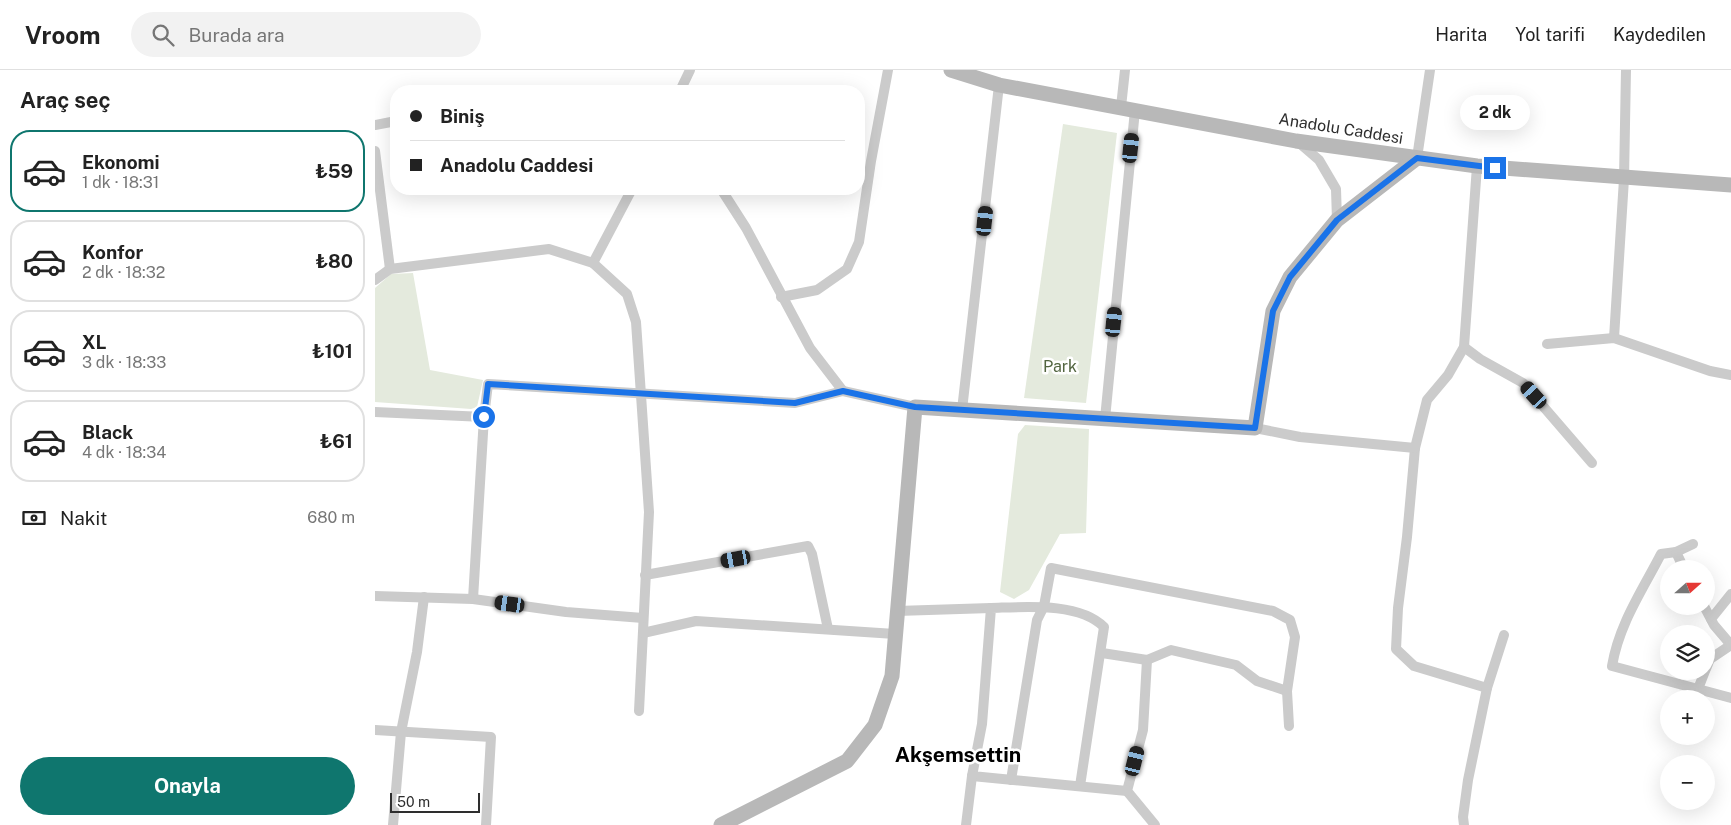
<!DOCTYPE html>
<html lang="tr">
<meta charset="utf-8">
<style>
body{margin:0;font-family:"Public Sans",sans-serif;background:#f2f2f2;color:#222;height:100vh;display:flex;flex-direction:column;font-size:19px;white-space:nowrap}
*{box-sizing:border-box;margin:0}
p{font-size:16px;color:#767676}
.icon{flex:none;width:28px;height:28px;fill:none;stroke:currentColor;stroke-width:2;stroke-linecap:round;stroke-linejoin:round}
.map{position:relative;flex:1;overflow:hidden}
.side{display:flex;flex-direction:column;background:#fff;width:375px}
.side>*{flex:none}
.guide{position:absolute;left:15px;top:15px;width:475px;height:110px;border-radius:20px;box-shadow:0 5px 20px #0002;display:grid;align-content:center;height:110px;padding:0 20px;background:#fff}
.needle{width:32px;rotate:69deg}
.fabs{position:absolute;left:1285px;top:490px;display:grid;gap:10px}
.fabs a{display:grid;place-items:center;width:55px;height:55px;border-radius:50%;background:#fff;box-shadow:0 5px 20px #0002;font-size:25px}
.scale{position:absolute;left:15px;bottom:12px;width:90px;box-sizing:border-box;padding-left:5px;border:2px solid #2e2e2e;border-top:0;font-size:14px;line-height:18px;white-space:nowrap;color:#2e2e2e;-webkit-text-stroke:4px #fff;paint-order:stroke}
.end{position:absolute;width:22px;height:22px;margin:-11px;border:6px solid #1a73e8;background:#fff;box-shadow:0 0 0 2px #fff}
.from{border-radius:50%}
.bubble{position:absolute;height:35px;border-radius:18px;background:#fff;box-shadow:0 5px 20px #0002;font-size:16px;font-weight:700;line-height:35px;text-align:center}
.car{position:absolute;width:15px;height:30px;margin:-15px -8px;border-radius:6px;box-shadow:0 0 4px 1px #0007;background:linear-gradient(#222 24%,#8ab4d8 0 40%,#222 0 76%,#8ab4d8 0 86%,#222 0)}
.guide b{display:flex;align-items:center;gap:18px;height:48px;font-size:19px}
.guide b+b{border-top:1px solid #e0e0e0}
.guide i{width:12px;height:12px;background:#222}
ul{padding:0;list-style:none}
li{display:flex;align-items:center;gap:15px;height:82px;margin:0 10px 8px;padding:0 10px;border:2px solid #e0e0e0;border-radius:20px}
li div{flex:1}
li b{display:block;font-size:19px}
li em{font-style:normal;font-weight:700}
li.active{border-color:#0f766e}
li>.icon{width:45px;height:45px;stroke-width:1.5}
h2{padding:0 20px;font-size:22px;line-height:60px}
.pay{display:flex;align-items:center;gap:12px;height:55px;padding:0 20px;font-size:19px}
.pay p{margin-inline-start:auto}
.button{display:flex;gap:10px;margin-top:auto;padding:10px 20px}
.button a{flex:1;height:58px;border-radius:30px;background:#0f766e;color:#fff;font-size:20px;font-weight:700;line-height:58px;text-align:center}
header{display:flex;align-items:center;gap:30px;box-sizing:border-box;height:70px;padding:0 25px;background:#fff;border-bottom:1px solid #e0e0e0}
header strong{font-size:24px}
nav{display:flex;gap:28px;margin-inline-start:auto;font-size:18px}
.search{width:350px;height:45px;background:#f2f2f2;display:flex;align-items:center;gap:12px;box-sizing:border-box;padding:0 18px;border-radius:28px;color:#767676;font-size:19px}
main{display:flex;flex:1;min-height:0}
.map>svg:first-child{display:block}
.green{fill:#e4eadd}
.lines{fill:none;stroke-linecap:round;stroke-linejoin:round}
.street{stroke:#cbcbcb;stroke-width:10}
.secondary{stroke:#b8b8b8;stroke-width:15}
.route{stroke:#1a73e8;stroke-width:6}
.labels{text-anchor:middle;stroke-width:5;stroke-linejoin:round;paint-order:stroke}
.street-label{font-size:16px;fill:#2e2e2e;stroke:#fff}
.park-label{font-size:16px;fill:#526540;stroke:#fff}
.district-label{font-size:21px;font-weight:bold;fill:#000;stroke:#fff}
</style>
<header>
<strong>Vroom</strong>
<div class="search"><svg class="icon" aria-label="search" viewBox="0 0 24 24"><circle cx="10" cy="10" r="6"/><path d="M15 15l6 6"/></svg>Burada ara</div>
<nav><a>Harita</a><a>Yol tarifi</a><a>Kaydedilen</a></nav>
</header>
<main>
<section class="side">
<h2>Araç seç</h2>
<ul>
<li class="active"><svg class="icon" aria-label="car" viewBox="0 0 24 24"><path d="M5 17H2v-5l4-1 3-4h7l3 4 3 1v5h-3M9 17h6M6 11h13"/><circle cx="7" cy="17" r="2"/><circle cx="17" cy="17" r="2"/></svg><div><b>Ekonomi</b><p>1 dk · 18:31</p></div><em>₺59</em></li>
<li><svg class="icon" aria-label="car" viewBox="0 0 24 24"><path d="M5 17H2v-5l4-1 3-4h7l3 4 3 1v5h-3M9 17h6M6 11h13"/><circle cx="7" cy="17" r="2"/><circle cx="17" cy="17" r="2"/></svg><div><b>Konfor</b><p>2 dk · 18:32</p></div><em>₺80</em></li>
<li><svg class="icon" aria-label="car" viewBox="0 0 24 24"><path d="M5 17H2v-5l4-1 3-4h7l3 4 3 1v5h-3M9 17h6M6 11h13"/><circle cx="7" cy="17" r="2"/><circle cx="17" cy="17" r="2"/></svg><div><b>XL</b><p>3 dk · 18:33</p></div><em>₺101</em></li>
<li><svg class="icon" aria-label="car" viewBox="0 0 24 24"><path d="M5 17H2v-5l4-1 3-4h7l3 4 3 1v5h-3M9 17h6M6 11h13"/><circle cx="7" cy="17" r="2"/><circle cx="17" cy="17" r="2"/></svg><div><b>Black</b><p>4 dk · 18:34</p></div><em>₺61</em></li>
</ul>
<div class="pay"><svg class="icon" aria-label="cash" viewBox="0 0 24 24"><path d="M3 7h18v10H3z"/><circle cx="12" cy="12" r="2"/></svg>Nakit<p>680 m</p></div>
<div class="button"><a>Onayla</a></div>
</section>
<div class="map">
<svg width="1356" height="755" viewBox="0 0 1356 755">
<rect width="100%" height="100%" fill="#fff"/>
<!-- green -->
<g class="green">
<polygon points="688,54 742,63 711,333 649,328"/>
<polygon points="38,203 55,300 108,310 102,337 96,339 0,332 0,218 16,204"/>
<polygon points="650,355 714,359 711,463 685,464 654,520 639,529 625,522 643,364"/>
</g>
<g class="lines">
<!-- street -->
<g class="street">
<polyline points="305,21 315,0"/>
<polyline points="746,37 750,0"/>
<polyline points="0,55 21,51"/>
<polyline points="922,71 944,90 961,119 962,150"/>
<polyline points="0,81 15,199"/>
<polyline points="1042,88 1055,0"/>
<polyline points="1102,96 1089,277 1073,305 1052,330 1040,378 1032,467 1023,538 1021,579 1039,596 1112,618 1129,565"/>
<polyline points="346,119 371,158 435,278 468,321"/>
<polyline points="218,193 257,119"/>
<polyline points="0,210 15,199 174,179 218,193 252,224 261,252 274,442 264,641"/>
<polyline points="406,227 442,220 472,199 484,172 496,91 513,0"/>
<polyline points="1239,268 1249,109 1251,0"/>
<polyline points="1172,274 1239,268 1335,301 1356,305"/>
<polyline points="1089,277 1105,289 1148,313 1217,393"/>
<polyline points="587,340 624,15"/>
<polyline points="0,342 109,347 113,314 420,333 468,321 540,337"/>
<polyline points="730,349 760,40"/>
<polyline points="880,358 925,367 1040,378"/>
<path d="M1318,474l-17,8 -15,2c-19,37 -42,70 -49,112l119,32"/>
<polyline points="1301,482 1309,499"/>
<polyline points="270,505 433,476 437,484 453,559"/>
<polyline points="0,526 98,529 191,542 268,548"/>
<polyline points="98,529 109,347"/>
<polyline points="1329,536 1339,555 1356,575"/>
<polyline points="522,541 616,538"/>
<polyline points="1336,549 1356,524"/>
<polyline points="268,563 321,551 520,564"/>
<polyline points="727,583 772,590 796,580 861,595 882,611 912,621"/>
<polyline points="772,590 768,660 752,721 780,755"/>
<polyline points="1331,599 1335,589 1356,575"/>
<polyline points="1323,619 1330,601"/>
<polyline points="0,660 116,667 111,755"/>
<polyline points="636,710 662,550 669,536 676,498 898,541 915,550 920,567 912,621 914,656"/>
<path d="M705,716l24,-159c-25,-25 -79,-20 -113,-19l-9,116 -10,52 155,15"/>
<polyline points="18,755 26,662 42,582 49,527"/>
<polyline points="591,755 597,706"/>
<polyline points="1089,755 1088,747 1093,710 1112,618"/>
</g>
<!-- secondary -->
<g class="secondary">
<polyline points="576,0 624,15 921,71 1102,96 1356,115"/>
<polyline points="346,755 472,691 500,655 517,606 540,337 880,358 898,241 915,207 962,150 1042,88"/>
</g>
</g>
<g class="lines">
<!-- route -->
<polyline class="route" points="109,347 113,314 420,333 468,321 540,337 880,358 898,241 915,207 962,150 1042,88 1120,98"/>
</g>
<g class="labels">
<!-- street labels -->
<g class="street-label">
<text transform="translate(966 58) rotate(9)" y="6">Anadolu Caddesi</text>
</g>
<!-- park labels -->
<g class="park-label">
<text x="685" y="302">Park</text>
</g>
<!-- district labels -->
<g class="district-label">
<text x="583" y="692">Akşemsettin</text>
</g>
</g>
</svg>
<div class="fabs">
<a><svg class="needle" viewBox="-14 -14 28 28"><path d="M0-13l5 13h-10z" fill="#e53935"/><path d="M0 13l5-13h-10z" fill="#767676"/></svg></a>
<a><svg class="icon" aria-label="layers" viewBox="0 0 24 24"><path d="M12 4l9 5-9 5-9-5zM3 14l9 5 9-5"/></svg></a>
<a>+</a>
<a>−</a>
</div>
<div class="scale">50 m</div>
<i class="end from" style="left:109px;top:347px"></i>
<i class="end" style="left:1120px;top:98px"></i>
<div class="bubble" style="left:1085px;top:25px;width:70px">2 dk</div>
<i class="car" style="left:756px;top:78px;rotate:6deg"></i>
<i class="car" style="left:610px;top:151px;rotate:6deg"></i>
<i class="car" style="left:739px;top:252px;rotate:6deg"></i>
<i class="car" style="left:1159px;top:325px;rotate:318deg"></i>
<i class="car" style="left:361px;top:489px;rotate:260deg"></i>
<i class="car" style="left:135px;top:534px;rotate:278deg"></i>
<i class="car" style="left:760px;top:691px;rotate:14deg"></i>
<div class="guide">
<b><i class="from"></i>Biniş</b>
<b><i></i>Anadolu Caddesi</b>
</div>
</div>
</main>
